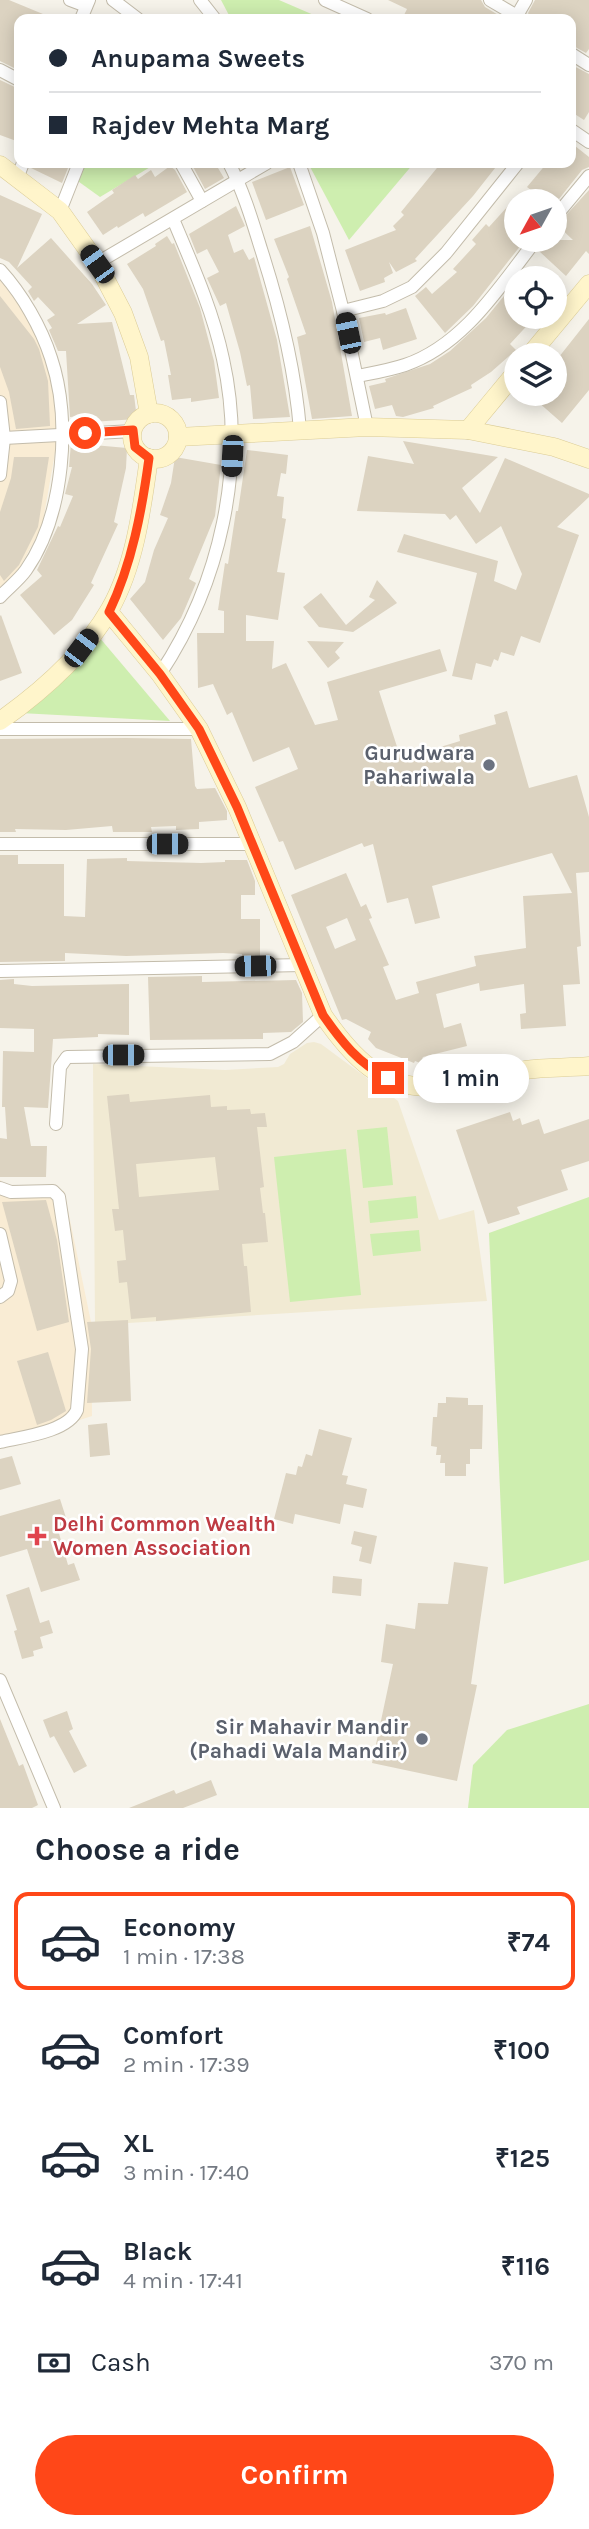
<!DOCTYPE html>
<meta charset="utf-8">
<style>
body{margin:0;font-family:Karla,sans-serif;background:#f6f6f7;color:#1f2937;height:100vh;display:flex;flex-direction:column;font-size:26px;white-space:nowrap}
*{box-sizing:border-box;margin:0}
p{font-size:23px;color:#747a83}
.icon{flex:none;width:38px;height:38px;fill:none;stroke:currentColor;stroke-width:2;stroke-linecap:round;stroke-linejoin:round}
.map{position:relative;height:1808px;overflow:hidden}
.panel{display:flex;flex-direction:column;background:#fff;flex:1}
.panel>*{flex:none}
.guide{position:absolute;left:14px;top:14px;width:562px;height:154px;border-radius:14px;box-shadow:0 4px 18px #0003;display:grid;align-content:center;height:154px;padding:0 35px;background:#fff}
.needle{width:46px;rotate:230deg}
.controls{position:absolute;left:504px;top:189px;display:grid;gap:14px}
.controls a{display:grid;place-items:center;width:63px;height:63px;border-radius:50%;background:#fff;box-shadow:0 4px 18px #0003;font-size:35px}
.end{position:absolute;width:32px;height:32px;margin:-16px;border:9px solid #ff4718;background:#fff;box-shadow:0 0 0 4px #fff}
.from{border-radius:50%}
.bubble{position:absolute;height:49px;border-radius:24px;background:#fff;box-shadow:0 4px 18px #0003;font-size:23px;font-weight:700;line-height:49px;text-align:center}
.car{position:absolute;width:21px;height:42px;margin:-21px -10px;border-radius:9px;box-shadow:0 0 5px 2px #0007;background:linear-gradient(#222 24%,#8ab4d8 0 40%,#222 0 76%,#8ab4d8 0 86%,#222 0)}
.guide b{display:flex;align-items:center;gap:24px;height:66px;font-size:26px}
.guide b+b{border-top:2px solid #e0e1e3}
.guide i{width:18px;height:18px;background:#1f2937}
ul{padding:0;list-style:none}
li{display:flex;align-items:center;gap:21px;height:98px;margin:0 14px 10px;padding:0 21px;border:4px solid transparent;border-radius:14px}
li div{flex:1}
li b{display:block;font-size:26px}
li em{font-style:normal;font-weight:700}
li.selected{border-color:#ff4718}
li>.icon{width:63px;height:63px;stroke-width:1.5}
h2{padding:0 35px;font-size:32px;line-height:84px}
.pay{display:flex;align-items:center;gap:18px;height:77px;padding:0 35px;font-size:26px}
.pay p{margin-inline-start:auto}
.button{display:flex;gap:14px;margin-top:auto;padding:14px 35px}
.button a{flex:1;height:80px;border-radius:42px;background:#ff4718;color:#fff;font-size:28px;font-weight:700;line-height:80px;text-align:center}
.map>svg:first-child{display:block}
.commercial{fill:#f9ecd4}
.education{fill:#f1ead3}
.green{fill:#ceeeaf}
.building{fill:#dcd3c1;fill-rule:evenodd}
.lines{fill:none;stroke-linecap:round;stroke-linejoin:round}
.street-casing{stroke:#c3bcab;stroke-width:14}
.secondary-casing{stroke:#dbcc96;stroke-width:19}
.street{stroke:#fff;stroke-width:12}
.secondary{stroke:#fff5cb;stroke-width:18}
.route{stroke:#ff4718;stroke-width:9}
.worship-dot{fill:#6b7280;stroke:#fff;stroke-width:2.5}
.health-dot{fill:#e0444e;stroke:#fff;stroke-width:2.5}
.labels{text-anchor:middle;stroke-width:5;stroke-linejoin:round;paint-order:stroke}
.worship-label{font-size:21px;font-weight:bold;fill:#5b616d;stroke:#fff;text-anchor:end}
.health-label{font-size:21px;font-weight:bold;fill:#be3a42;stroke:#fff;text-anchor:start}
</style>
<div class="map">
<svg width="589" height="1808" viewBox="0 0 589 1808">
<rect width="100%" height="100%" fill="#f6f3ea"/>
<!-- commercial -->
<g class="commercial">
<polygon points="0,276 19,304 47,356 59,393 56,447 42,527 10,585 0,594"/>
<polygon points="0,1180 10,1188 64,1191 91,1322 92,1416 0,1446"/>
</g>
<!-- education -->
<polygon class="education" points="314,1042 321,1044 398,1101 439,1220 474,1210 487,1301 95,1325 93,1064 225,1070 278,1067 284,1064 290,1054 307,1043"/>
<!-- green -->
<g class="green">
<polygon points="221,0 279,0 323,19 231,19"/>
<polygon points="82,163 157,163 100,197 75,179"/>
<polygon points="308,163 414,163 349,240"/>
<polygon points="99,637 170,721 20,713"/>
<polygon points="387,1127 393,1185 363,1188 357,1130"/>
<polygon points="346,1149 361,1295 290,1302 274,1157"/>
<polygon points="416,1196 418,1218 370,1223 368,1201"/>
<polygon points="589,1197 589,1560 504,1584 489,1233"/>
<polygon points="419,1230 421,1251 373,1256 370,1234"/>
<polygon points="589,1704 589,1808 468,1808 473,1765 507,1730"/>
</g>
<!-- building -->
<g class="building">
<polygon points="0,0 9,0 55,19 19,19 19,54 14,68 0,61"/>
<polygon points="388,0 481,0 485,7 505,19 412,19 404,15 407,9"/>
<polygon points="535,0 589,0 589,49 586,53 570,44 570,19 531,19 528,13"/>
<polygon points="570,64 589,74 589,112 584,120 570,111"/>
<polygon points="0,80 19,89 19,142 0,135"/>
<polygon points="570,142 589,157 589,167 582,170 555,204 555,201 545,201 527,187 547,163 570,163"/>
<polygon points="32,163 70,163 62,183 31,168"/>
<polygon points="191,163 215,163 224,178 205,189"/>
<polygon points="441,163 499,163 473,196 415,259 417,261 396,272 389,262 393,273 384,278 385,282 360,291 345,250 396,230 393,226 404,215 401,212"/>
<polygon points="170,166 175,170 187,192 145,217 143,213 118,228 117,226 103,235 87,212 114,193 112,190 135,175 138,179 151,170 155,177"/>
<polygon points="290,167 304,205 266,220 252,182"/>
<polygon points="589,190 589,254 586,251 566,276 539,251 545,240 573,240 557,225"/>
<polygon points="0,195 42,214 17,268 51,238 92,284 106,305 77,324 112,322 130,395 134,395 137,419 91,422 90,416 70,417 66,351 58,351 49,330 52,328 47,320 55,315 38,297 34,301 28,291 32,287 9,262 0,258"/>
<polygon points="516,197 516,240 525,240 473,306 445,333 415,296 426,287 432,294 457,272 453,269 476,244 472,240 486,224 489,227"/>
<polygon points="236,206 245,226 228,235 234,253 243,249 249,260 254,257 277,340 290,417 253,419 250,385 247,386 240,352 226,303 220,306 207,278 219,272 207,249 197,254 189,234"/>
<polygon points="310,226 332,302 352,416 312,419 297,337 306,334 287,279 289,277 274,239"/>
<polygon points="167,236 172,244 174,243 200,308 214,361 219,398 191,402 191,398 172,400 168,375 171,375 164,340 161,341 143,289 127,264 156,246 155,244"/>
<polygon points="516,281 516,317 535,317 510,344 516,350 491,372 471,385 472,388 433,406 434,408 403,417 396,416 392,405 375,409 369,386 386,382 385,379 430,364 450,351 486,318"/>
<polygon points="0,296 34,339 39,349 48,381 50,426 16,429 9,392 0,367"/>
<polygon points="406,308 417,339 383,350 380,338 364,342 359,318 385,313 386,315"/>
<polygon points="589,319 589,390 562,423 529,394 555,394 555,362"/>
<polygon points="403,441 498,457 462,488 480,513 505,458 589,494 589,497 557,527 579,535 540,643 521,636 514,656 501,652 498,661 494,659 491,667 476,663 472,680 452,676 477,573 397,552 404,534 498,561 494,581 516,590 522,574 501,526 476,544 456,515 450,520 445,514 357,511 368,456 414,464"/>
<polygon points="71,443 127,448 126,468 114,522 118,524 91,583 94,585 72,620 54,635 20,595 42,576 37,570 58,526 60,527 73,496 65,494 72,467 69,467"/>
<path d="M247,450l41,5 -2,19 -5,-1 -4,23 7,1 -2,21 4,1 -9,53 8,1 -7,47 -32,-5v26h28l-2,28 14,-6 29,62 23,-5 -11,-38 113,-33 7,22 -68,20 22,68 59,-18 -1,-6 37,-11 -2,-9 13,-4 22,77 48,-13 12,42v55l-13,1 5,73 -4,1 3,37 -17,1 3,41 -45,3 -1,-15 6,-1 -2,-29 -44,7 -1,-8 -43,11 8,34 17,-5 6,23 -44,11 -3,6 -5,-2 -1,2 -38,-15 -8,-9 3,-7 -25,-13 -4,1 -51,-125 55,-22 15,34 5,-3 6,14 -3,1 20,46 -6,2 13,33 23,-7 -3,-11 60,-16 -2,-10 52,-8 -3,-52 49,-3 -20,-40 -120,33 8,32 -25,6 -7,-26 -21,5 -14,-59 -9,3 -2,-4 -67,27 -12,-29 -4,1 -24,-55 43,-18 -9,-22 -36,15 -21,-50 -5,3 -14,-31 -15,4 -1,-55h27v-22l-6,-1 7,-47 3,1 8,-53h2zM347,918l9,22 -21,9 -9,-22z"/>
<polygon points="14,457 49,457 38,527 19,565 4,581 0,575 0,512 11,478"/>
<polygon points="175,457 221,465 215,516 189,579 196,583 181,618 163,640 130,599 145,582 154,550 168,518 160,515 171,483"/>
<polygon points="377,580 397,603 353,632 319,627 303,607 321,593 346,625 375,600 369,597"/>
<polygon points="1,615 22,673 0,681 0,616"/>
<polygon points="307,641 344,642 335,652 340,658 328,668"/>
<polygon points="126,738 191,739 195,786 197,789 215,788 227,811 227,820 199,822 199,829 176,830 176,826 151,827 152,832 113,832 112,826 66,830 15,829 16,832 0,832 0,739"/>
<polygon points="0,855 18,855 18,864 64,864 64,916 85,917 87,859 127,858 127,861 201,863 225,862 225,860 247,860 255,881 255,895 241,895 241,919 260,919 260,957 242,957 242,954 223,953 126,956 65,953 65,961 0,962"/>
<polygon points="202,976 202,982 296,980 302,993 303,1022 291,1032 263,1033 263,1039 150,1040 148,977"/>
<polygon points="14,979 14,984 32,986 129,984 129,1035 98,1034 98,1037 53,1039 48,1108 24,1107 31,1146 47,1146 46,1177 0,1177 0,1138 7,1139 5,1107 2,1107 3,1051 34,1052 34,1029 0,1028 0,980"/>
<path d="M129,1094l1,8 80,-7 1,12 16,-1v4l23,-1 1,5 14,-1 2,14h-10l7,60 -4,1 3,25h2l3,29 -26,2 2,22h3l4,46 -95,9v-4l-25,2 -4,-37 -8,1 -2,-22 9,-1 -3,-30 -8,1 -3,-22h7l-12,-113zM215,1157l4,33 -80,7 -3,-33z"/>
<polygon points="510,1112 513,1121 520,1118 522,1125 539,1119 544,1134 589,1119 589,1161 561,1170 568,1190 517,1207 520,1214 488,1224 456,1130"/>
<polygon points="46,1200 57,1240 69,1322 37,1331 2,1202"/>
<polygon points="128,1320 131,1401 87,1403 91,1349 87,1322"/>
<polygon points="48,1352 66,1411 51,1420 37,1425 17,1361"/>
<polygon points="446,1397 468,1398 468,1405 483,1405 482,1449 470,1449 470,1464 466,1464 466,1476 445,1476 445,1463 440,1463 441,1455 436,1455 437,1447 431,1446 433,1417 437,1417 438,1403 446,1403"/>
<polygon points="107,1423 110,1455 90,1457 88,1425"/>
<polygon points="319,1429 352,1438 342,1475 348,1476 346,1484 367,1489 363,1508 344,1504 340,1524 295,1514 293,1524 274,1519 286,1473 296,1475 298,1466 302,1467 306,1454 312,1456"/>
<polygon points="12,1456 21,1484 0,1490 0,1459"/>
<polygon points="60,1499 69,1527 58,1530 68,1565 74,1563 80,1580 41,1592 27,1549 0,1557 0,1516"/>
<polygon points="354,1531 377,1536 371,1564 359,1561 362,1547 351,1544"/>
<polygon points="454,1562 488,1567 471,1684 477,1685 457,1781 372,1763 393,1664 381,1662 386,1624 415,1629 418,1603 448,1604"/>
<polygon points="333,1576 362,1579 361,1596 332,1593"/>
<polygon points="29,1587 40,1623 49,1620 53,1633 40,1637 43,1648 33,1651 34,1656 22,1659 14,1631 17,1630 6,1595"/>
<polygon points="67,1711 73,1729 69,1731 87,1766 74,1773 54,1736 50,1738 43,1720"/>
<polygon points="0,1719 19,1766 23,1764 38,1805 32,1808 0,1808"/>
<polygon points="211,1780 217,1795 183,1808 129,1808 174,1790 176,1794"/>
</g>
<g class="lines">
<defs>
<g id="street">
<polyline points="70,0 86,6"/>
<polyline points="113,0 138,19"/>
<polyline points="200,0 215,19"/>
<polyline points="325,0 367,19"/>
<polyline points="490,0 522,19"/>
<polyline points="81,19 89,0"/>
<polyline points="515,19 526,0"/>
<polyline points="570,53 589,65"/>
<polyline points="0,70 19,80"/>
<polyline points="570,129 589,142"/>
<polyline points="181,163 202,201"/>
<path d="M229,163c14,27 23,57 32,86 19,59 34,119 39,181"/>
<polyline points="299,163 323,233 343,311 367,427"/>
<polyline points="18,176 23,163"/>
<polyline points="60,211 79,163"/>
<polyline points="555,217 589,176"/>
<polyline points="97,263 267,163"/>
<path d="M0,270c22,24 41,57 51,88 21,62 13,158 -25,212 -7,10 -18,18 -26,27"/>
<polyline points="343,311 383,301 412,287 446,253 518,163"/>
<path d="M358,376c15,-3 32,-6 47,-11 59,-20 95,-79 131,-125"/>
<polyline points="0,402 4,438 0,475"/>
<polyline points="4,438 133,431"/>
<path d="M160,674c60,-90 87,-208 63,-315 -10,-48 -31,-95 -50,-140"/>
<polyline points="0,729 199,729"/>
<polyline points="0,844 252,844"/>
<polyline points="0,971 302,965"/>
<polyline points="56,1124 60,1067 67,1057 270,1054 293,1042 323,1015"/>
<path d="M0,1188l11,4 42,-1 6,6 23,152 -5,61c-9,22 -56,27 -77,32"/>
<polyline points="0,1234 11,1281 8,1291 0,1297"/>
<polyline points="0,1680 54,1808"/>
</g>
<g id="secondary">
<polyline points="0,165 60,211 97,263 123,313 139,357 149,414"/>
<polyline points="530,355 589,284"/>
<circle cx="155" cy="436" r="23"/>
<polyline points="468,430 516,372"/>
<polyline points="178,437 367,427 468,430 554,447 589,459"/>
<path d="M109,612l51,62 39,55 38,78 86,208c28,41 58,74 111,72 30,-2 61,-12 91,-17 21,-3 43,-2 64,-4"/>
<path d="M0,721c41,-29 85,-68 110,-112 25,-44 32,-101 39,-151"/>
</g>
</defs>
<!-- street casing -->
<use href="#street" class="street-casing"/>
<!-- secondary casing -->
<use href="#secondary" class="secondary-casing"/>
<!-- street -->
<use href="#street" class="street"/>
<!-- secondary -->
<use href="#secondary" class="secondary"/>
</g>
<g class="lines">
<!-- route -->
<path class="route" d="M85,433l48,-3 2,17 14,11c-7,52 -17,106 -40,154l51,62 39,55 38,78 86,208c18,26 36,49 65,63"/>
</g>
<!-- markers -->
<g class="worship-dot">
<circle cx="489" cy="765" r="7"/>
<circle cx="422" cy="1739" r="7"/>
</g>
<path class="health-dot" d="M33.5 1525.5h7v7h7v7h-7v7h-7v-7h-7v-7h7z"/>
<g class="labels">
<!-- worship labels -->
<g class="worship-label">
<text x="475" y="760">Gurudwara<tspan x="475" dy="24">Pahariwala</tspan></text>
<text x="408" y="1734">Sir Mahavir Mandir<tspan x="408" dy="24">(Pahadi Wala Mandir)</tspan></text>
</g>
<!-- health labels -->
<g class="health-label">
<text x="53" y="1531">Delhi Common Wealth<tspan x="53" dy="24">Women Association</tspan></text>
</g>
</g>
</svg>
<div class="controls">
<a><svg class="needle" viewBox="-14 -14 28 28"><path d="M0-13l5 13h-10z" fill="#e53935"/><path d="M0 13l5-13h-10z" fill="#747a83"/></svg></a>
<a><svg class="icon" aria-label="locate" viewBox="0 0 24 24"><circle cx="12" cy="12" r="6"/><path d="M12 2v4M12 18v4M2 12h4M18 12h4"/></svg></a>
<a><svg class="icon" aria-label="layers" viewBox="0 0 24 24"><path d="M12 4l9 5-9 5-9-5zM3 14l9 5 9-5"/></svg></a>
</div>
<i class="end from" style="left:85px;top:433px"></i>
<i class="end" style="left:388px;top:1078px"></i>
<div class="bubble" style="left:413px;top:1054px;width:116px">1 min</div>
<i class="car" style="left:97px;top:264px;rotate:324deg"></i>
<i class="car" style="left:348px;top:333px;rotate:348deg"></i>
<i class="car" style="left:232px;top:456px;rotate:183deg"></i>
<i class="car" style="left:81px;top:648px;rotate:37deg"></i>
<i class="car" style="left:167px;top:844px;rotate:90deg"></i>
<i class="car" style="left:255px;top:966px;rotate:269deg"></i>
<i class="car" style="left:123px;top:1055px;rotate:90deg"></i>
<div class="guide">
<b><i class="from"></i>Anupama Sweets</b>
<b><i></i>Rajdev Mehta Marg</b>
</div>
</div>
<section class="panel">
<h2>Choose a ride</h2>
<ul>
<li class="selected"><svg class="icon" aria-label="car" viewBox="0 0 24 24"><path d="M5 17H2v-5l4-1 3-4h7l3 4 3 1v5h-3M9 17h6M6 11h13"/><circle cx="7" cy="17" r="2"/><circle cx="17" cy="17" r="2"/></svg><div><b>Economy</b><p>1 min · 17:38</p></div><em>₹74</em></li>
<li><svg class="icon" aria-label="car" viewBox="0 0 24 24"><path d="M5 17H2v-5l4-1 3-4h7l3 4 3 1v5h-3M9 17h6M6 11h13"/><circle cx="7" cy="17" r="2"/><circle cx="17" cy="17" r="2"/></svg><div><b>Comfort</b><p>2 min · 17:39</p></div><em>₹100</em></li>
<li><svg class="icon" aria-label="car" viewBox="0 0 24 24"><path d="M5 17H2v-5l4-1 3-4h7l3 4 3 1v5h-3M9 17h6M6 11h13"/><circle cx="7" cy="17" r="2"/><circle cx="17" cy="17" r="2"/></svg><div><b>XL</b><p>3 min · 17:40</p></div><em>₹125</em></li>
<li><svg class="icon" aria-label="car" viewBox="0 0 24 24"><path d="M5 17H2v-5l4-1 3-4h7l3 4 3 1v5h-3M9 17h6M6 11h13"/><circle cx="7" cy="17" r="2"/><circle cx="17" cy="17" r="2"/></svg><div><b>Black</b><p>4 min · 17:41</p></div><em>₹116</em></li>
</ul>
<div class="pay"><svg class="icon" aria-label="cash" viewBox="0 0 24 24"><path d="M3 7h18v10H3z"/><circle cx="12" cy="12" r="2"/></svg>Cash<p>370 m</p></div>
<div class="button"><a>Confirm</a></div>
</section>
